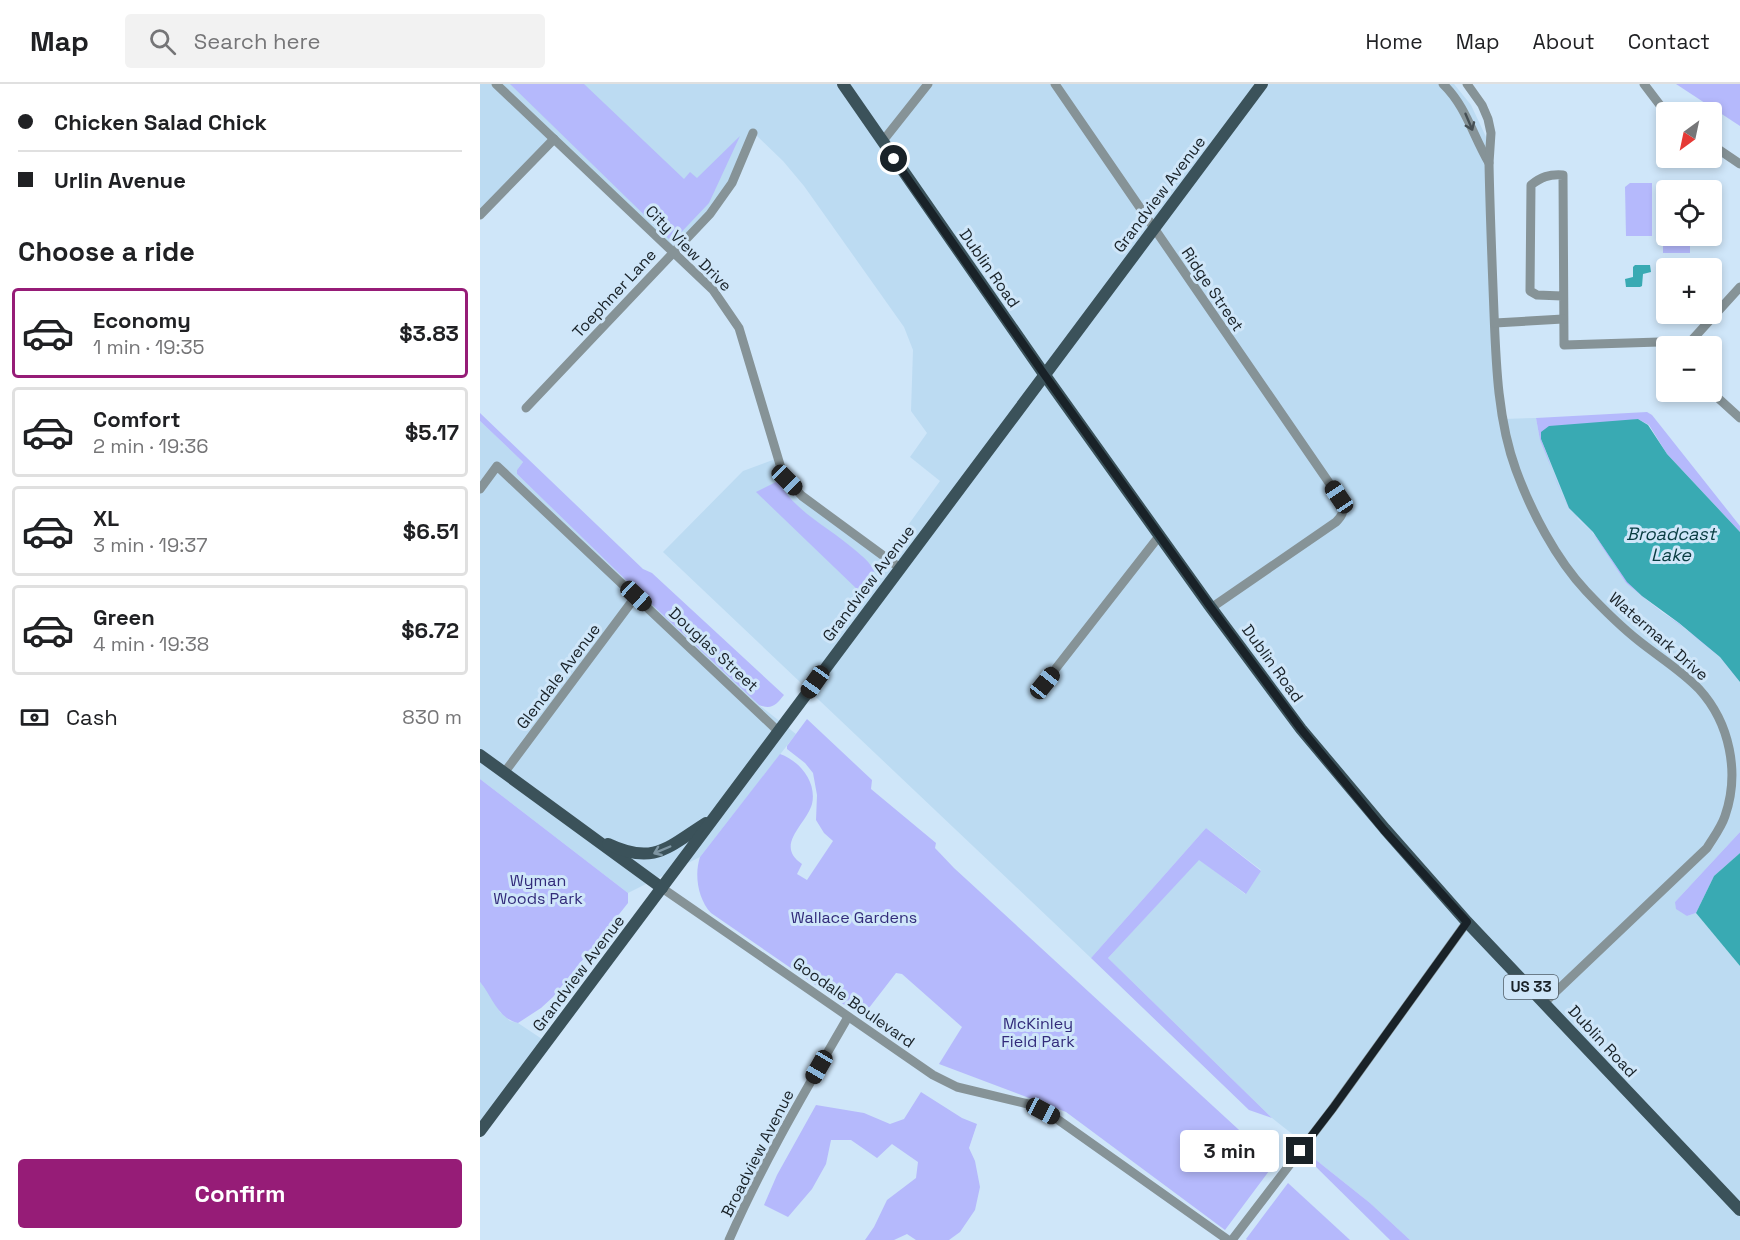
<!DOCTYPE html>
<meta charset="utf-8">
<style>
body{margin:0;font-family:"Space Grotesk",sans-serif;background:#f2f2f2;color:#202124;height:100vh;display:flex;flex-direction:column;font-size:22px;white-space:nowrap}
*{box-sizing:border-box;margin:0}
p{font-size:20px;color:#757577}
.icon{flex:none;width:33px;height:33px;fill:none;stroke:currentColor;stroke-width:2;stroke-linecap:round;stroke-linejoin:round}
.map{position:relative;flex:1;overflow:hidden}
.details{display:flex;flex-direction:column;background:#fff;width:480px}
.details>*{flex:none}
.guide{display:grid;align-content:center;height:132px;padding:0 18px;background:#fff}
.needle{width:39px;rotate:213deg}
.tools{position:absolute;left:1176px;top:18px;display:grid;gap:12px}
.tools a{display:grid;place-items:center;width:66px;height:66px;border-radius:6px;background:#fff;box-shadow:0 3px 9px #0003;font-size:30px}
.end{position:absolute;width:27px;height:27px;margin:-14px;border:8px solid #192228;background:#fff;box-shadow:0 0 0 3px #fff}
.from{border-radius:50%}
.bubble{position:absolute;height:42px;border-radius:6px;background:#fff;box-shadow:0 3px 9px #0003;font-size:20px;font-weight:800;line-height:42px;text-align:center}
.car{position:absolute;width:18px;height:36px;margin:-18px -9px;border-radius:8px;box-shadow:0 0 4px 2px #0007;background:linear-gradient(#222 24%,#8ab4d8 0 40%,#222 0 76%,#8ab4d8 0 86%,#222 0)}
.guide b{display:flex;align-items:center;gap:21px;height:57px;font-size:22px}
.guide b+b{border-top:2px solid #e0e0e0}
.guide i{width:15px;height:15px;background:#202124}
ul{padding:0;list-style:none}
li{display:flex;align-items:center;gap:18px;height:90px;margin:0 12px 9px;padding:0 6px;border:3px solid #e0e0e0;border-radius:6px}
li div{flex:1}
li b{display:block;font-size:22px}
li em{font-style:normal;font-weight:800}
li.current{border-color:#961c77}
li>.icon{width:54px;height:54px;stroke-width:1.5}
h2{padding:0 18px;font-size:27px;line-height:72px}
.pay{display:flex;align-items:center;gap:15px;height:66px;padding:0 18px;font-size:22px}
.pay p{margin-inline-start:auto}
.button{display:flex;gap:12px;margin-top:auto;padding:12px 18px}
.button a{flex:1;height:69px;border-radius:6px;background:#961c77;color:#fff;font-size:24px;font-weight:800;line-height:69px;text-align:center}
header{display:flex;align-items:center;gap:36px;box-sizing:border-box;height:84px;padding:0 30px;background:#fff;border-bottom:2px solid #e0e0e0}
header strong{font-size:28px}
nav{display:flex;gap:33px;margin-inline-start:auto;font-size:21px}
.search{width:420px;height:54px;background:#f2f2f2;display:flex;align-items:center;gap:15px;box-sizing:border-box;padding:0 21px;border-radius:6px;color:#757577;font-size:22px}
main{display:flex;flex:1;min-height:0}
.map>svg:first-child{display:block}
.built{fill:#bcdbf2}
.green{fill:#b5b9fc}
.water{fill:#39aab3}
.lines{fill:none;stroke-linecap:round;stroke-linejoin:round}
.minor{stroke:#869397;stroke-width:9}
.major{stroke:#3b525a;stroke-width:12}
.oneway{stroke:#454f54}
.oneway2{stroke:#7e95a2}
.route{stroke:#192228;stroke-width:8}
.labels{text-anchor:middle;stroke-width:6;stroke-linejoin:round;paint-order:stroke}
.shield{fill:#cfe6f9;stroke:#505d67;stroke-width:1.5}
.shield-label{font-size:15px;font-weight:bold;fill:#192228}
.street-label{font-size:16px;fill:#192228;stroke:#cfe6f9}
.park-label{font-size:16px;fill:#322b7a;stroke:#cfe6f9}
.water-label{font-size:18px;font-style:italic;fill:#083c40;stroke:#cfe6f9}
</style>
<header>
<strong>Map</strong>
<div class="search"><svg class="icon" aria-label="search" viewBox="0 0 24 24"><circle cx="10" cy="10" r="6"/><path d="M15 15l6 6"/></svg>Search here</div>
<nav><a>Home</a><a>Map</a><a>About</a><a>Contact</a></nav>
</header>
<main>
<section class="details">
<div class="guide">
<b><i class="from"></i>Chicken Salad Chick</b>
<b><i></i>Urlin Avenue</b>
</div>
<h2>Choose a ride</h2>
<ul>
<li class="current"><svg class="icon" aria-label="car" viewBox="0 0 24 24"><path d="M5 17H2v-5l4-1 3-4h7l3 4 3 1v5h-3M9 17h6M6 11h13"/><circle cx="7" cy="17" r="2"/><circle cx="17" cy="17" r="2"/></svg><div><b>Economy</b><p>1 min · 19:35</p></div><em>$3.83</em></li>
<li><svg class="icon" aria-label="car" viewBox="0 0 24 24"><path d="M5 17H2v-5l4-1 3-4h7l3 4 3 1v5h-3M9 17h6M6 11h13"/><circle cx="7" cy="17" r="2"/><circle cx="17" cy="17" r="2"/></svg><div><b>Comfort</b><p>2 min · 19:36</p></div><em>$5.17</em></li>
<li><svg class="icon" aria-label="car" viewBox="0 0 24 24"><path d="M5 17H2v-5l4-1 3-4h7l3 4 3 1v5h-3M9 17h6M6 11h13"/><circle cx="7" cy="17" r="2"/><circle cx="17" cy="17" r="2"/></svg><div><b>XL</b><p>3 min · 19:37</p></div><em>$6.51</em></li>
<li><svg class="icon" aria-label="car" viewBox="0 0 24 24"><path d="M5 17H2v-5l4-1 3-4h7l3 4 3 1v5h-3M9 17h6M6 11h13"/><circle cx="7" cy="17" r="2"/><circle cx="17" cy="17" r="2"/></svg><div><b>Green</b><p>4 min · 19:38</p></div><em>$6.72</em></li>
</ul>
<div class="pay"><svg class="icon" aria-label="cash" viewBox="0 0 24 24"><path d="M3 7h18v10H3z"/><circle cx="12" cy="12" r="2"/></svg>Cash<p>830 m</p></div>
<div class="button"><a>Confirm</a></div>
</section>
<div class="map">
<svg width="1260" height="1156" viewBox="0 0 1260 1156">
<rect width="100%" height="100%" fill="#cfe6f9"/>
<!-- built -->
<g class="built">
<polygon points="0,0 974,0 991,21 1006,53 1019,310 1023,335 1056,334 1060,356 1098,435 1112,448 1146,499 1176,524 1198,539 1240,573 1260,598 1260,748 1195,818 1207,832 1216,829 1260,882 1260,1156 930,1156 890,1119 831,1072 816,1053 792,1034 628,874 719,775 765,810 781,786 726,744 611,874 183,468 263,387 298,374 307,396 405,473 460,397 430,373 447,349 431,327 433,266 424,243 324,102 303,77 274,49 252,99 193,168 74,55 0,131"/>
<polygon points="0,337 43,378 37,386 37,390 150,500 279,621 316,650 220,773 148,809 0,695"/>
<polygon points="0,898 8,907 20,928 30,937 38,939 68,959 0,1049"/>
</g>
<!-- green -->
<g class="green">
<polygon points="30,0 104,0 204,95 210,88 217,94 260,52 229,119 192,158"/>
<polygon points="1196,0 1260,0 1260,42"/>
<polygon points="1150,99 1172,99 1172,152 1146,152 1145,103"/>
<polygon points="1183,117 1186,117 1186,152 1210,152 1210,169 1183,169"/>
<path d="M1167,328l5,3 88,111v6l-73,-78 -18,-29 -11,-6 -97,20c9,22 15,48 28,68 9,13 22,22 30,34 14,19 24,39 42,54 33,30 75,48 99,87l-20,-25 -42,-34 -22,-15 -30,-25 -34,-51 -23,-24 -6,-11 -23,-57 -4,-22z"/>
<path d="M0,329l163,156 9,4 132,122c-8,10 -12,15 -25,10l-129,-121 -113,-110v-4l6,-8 -43,-41z"/>
<path d="M298,397c17,31 52,47 77,69 8,7 15,12 19,21l-14,21 -104,-100z"/>
<path d="M327,635l65,61 -1,9 65,54 -1,5 19,20 321,295 -50,67 -159,-118 -127,-48 23,-37 -60,-53 -6,-1 -34,44 -151,-104c-13,-14 -17,-38 -11,-56l80,-103c20,7 37,28 32,50 -6,21 -38,41 -10,60l-5,10 10,6 26,-39 -9,-8 -8,-13 1,-25 -4,-22 -8,-10 -18,-14v-3z"/>
<path d="M0,695l148,114v10l-75,94 -12,11 -23,15c-20,-4 -26,-27 -38,-41z"/>
<polygon points="726,744 781,787 766,810 719,776 628,874 792,1034 769,1026 611,874"/>
<polygon points="1260,748 1260,769 1234,792 1216,829 1207,832 1196,825 1195,818"/>
<polygon points="441,1008 482,1034 497,1040 489,1064 495,1077 500,1103 495,1126 480,1148 469,1156 436,1156 427,1150 414,1156 385,1156 394,1143 407,1116 436,1094 438,1078 412,1060 397,1074 371,1056 351,1056 346,1080 332,1105 308,1133 284,1121 297,1091 336,1021 384,1029 410,1040 424,1035"/>
<polygon points="831,1072 890,1119 930,1156 910,1156 828,1075"/>
<polygon points="808,1099 870,1156 767,1156 766,1155"/>
</g>
<!-- water -->
<g class="water">
<polygon points="1155,181 1170,181 1171,188 1163,190 1162,202 1160,203 1146,203 1145,195 1153,193 1153,183"/>
<polygon points="1158,335 1168,341 1187,370 1260,448 1260,598 1240,573 1199,539 1162,512 1147,498 1113,448 1089,424 1061,355 1061,348 1069,342"/>
<polygon points="1260,769 1260,882 1216,829 1234,792"/>
</g>
<g class="lines">
<!-- minor -->
<g class="minor">
<polyline points="16,0 233,206 259,244 301,384 307,396 322,412 420,484"/>
<path d="M575,0l288,419c1,9 -1,13 -7,19l-125,86"/>
<path d="M963,0c23,22 30,52 46,79"/>
<path d="M987,0l15,21 6,14 3,14 -2,30c1,50 3,100 5,150 2,52 4,108 22,157 15,41 40,89 70,121 17,18 34,35 53,50 20,16 43,30 60,48 31,34 41,84 26,127 -4,12 -12,22 -18,32l-162,154"/>
<polyline points="1164,0 1186,29"/>
<polyline points="402,58 448,0"/>
<polyline points="1232,61 1260,80"/>
<polyline points="0,131 74,55"/>
<path d="M1082,212l-25,-1 -7,-4 1,-106c10,-8 18,-11 32,-10l1,170 127,-4"/>
<polyline points="1015,239 1083,235"/>
<polyline points="1211,257 1260,203"/>
<polyline points="1232,306 1238,314 1260,334"/>
<polyline points="46,324 230,130 252,99 273,49"/>
<polyline points="0,405 17,382 298,647"/>
<polyline points="559,606 680,451"/>
<polyline points="24,689 156,512"/>
<polyline points="182,804 453,991 477,1003 548,1020 577,1035 748,1156"/>
<path d="M249,1156c34,-78 77,-150 119,-223"/>
<polyline points="752,1156 853,1024 987,838"/>
</g>
<!-- major -->
<g class="major">
<polyline points="363,0 564,290 729,521 821,645 905,745 987,838 1260,1126"/>
<polyline points="0,671 182,804"/>
<path d="M128,760c46,22 60,3 98,-21"/>
<polyline points="0,1047 782,0"/>
</g>
</g>
<!-- one-way arrows -->
<defs><path id="oneway-shaft" d="M-6 0H5M1.5-3L5.5 0L1.5 3" fill="none" stroke-width="1.6" stroke-linecap="round" stroke-linejoin="round" transform="scale(1.5)"/></defs>
<use class="oneway" href="#oneway-shaft" transform="translate(989 38) rotate(67)"/>
<use class="oneway2" href="#oneway-shaft" transform="translate(182 766) rotate(157)"/>
<g class="lines">
<!-- route -->
<polyline class="route" points="414,75 564,290 729,521 821,645 904,746 987,838 853,1024 820,1067"/>
</g>
<g class="labels">
<!-- shield labels -->
<rect class="shield" x="1024" y="891" width="54" height="24" rx="4.5"/>
<g class="shield-label">
<text x="1051" y="908">US 33</text>
</g>
<!-- street labels -->
<g class="street-label">
<text transform="translate(679 110) rotate(-53)" y="6">Grandview Avenue</text>
<text transform="translate(209 164) rotate(45)" y="6">City View Drive</text>
<text transform="translate(510 184) rotate(55)" y="6">Dublin Road</text>
<text transform="translate(733 205) rotate(56)" y="6">Ridge Street</text>
<text transform="translate(134 209) rotate(-47)" y="6">Toephner Lane</text>
<text transform="translate(388 499) rotate(-53)" y="6">Grandview Avenue</text>
<text transform="translate(1179 552) rotate(41)" y="6">Watermark Drive</text>
<text transform="translate(234 565) rotate(43)" y="6">Douglas Street</text>
<text transform="translate(793 579) rotate(54)" y="6">Dublin Road</text>
<text transform="translate(78 592) rotate(-53)" y="6">Glendale Avenue</text>
<text transform="translate(98 889) rotate(-53)" y="6">Grandview Avenue</text>
<text transform="translate(374 918) rotate(35)" y="6">Goodale Boulevard</text>
<text transform="translate(1123 957) rotate(47)" y="6">Dublin Road</text>
<text transform="translate(277 1069) rotate(-63)" y="6">Broadview Avenue</text>
</g>
<!-- park labels -->
<g class="park-label">
<text x="58" y="802">Wyman<tspan x="58" dy="18">Woods Park</tspan></text>
<text x="374" y="839">Wallace Gardens</text>
<text x="558" y="945">McKinley<tspan x="558" dy="18">Field Park</tspan></text>
</g>
<!-- water labels -->
<g class="water-label">
<text x="1191" y="456">Broadcast<tspan x="1191" dy="21">Lake</tspan></text>
</g>
</g>
</svg>
<div class="tools">
<a><svg class="needle" viewBox="-14 -14 28 28"><path d="M0-13l5 13h-10z" fill="#e53935"/><path d="M0 13l5-13h-10z" fill="#757577"/></svg></a>
<a><svg class="icon" aria-label="locate" viewBox="0 0 24 24"><circle cx="12" cy="12" r="6"/><path d="M12 2v4M12 18v4M2 12h4M18 12h4"/></svg></a>
<a>+</a>
<a>−</a>
</div>
<i class="end from" style="left:414px;top:75px"></i>
<i class="end" style="left:820px;top:1067px"></i>
<div class="bubble" style="left:700px;top:1046px;width:99px">3 min</div>
<i class="car" style="left:307px;top:396px;rotate:135deg"></i>
<i class="car" style="left:859px;top:413px;rotate:326deg"></i>
<i class="car" style="left:156px;top:512px;rotate:133deg"></i>
<i class="car" style="left:335px;top:598px;rotate:215deg"></i>
<i class="car" style="left:565px;top:599px;rotate:39deg"></i>
<i class="car" style="left:339px;top:983px;rotate:210deg"></i>
<i class="car" style="left:563px;top:1027px;rotate:118deg"></i>
</div>
</main>
